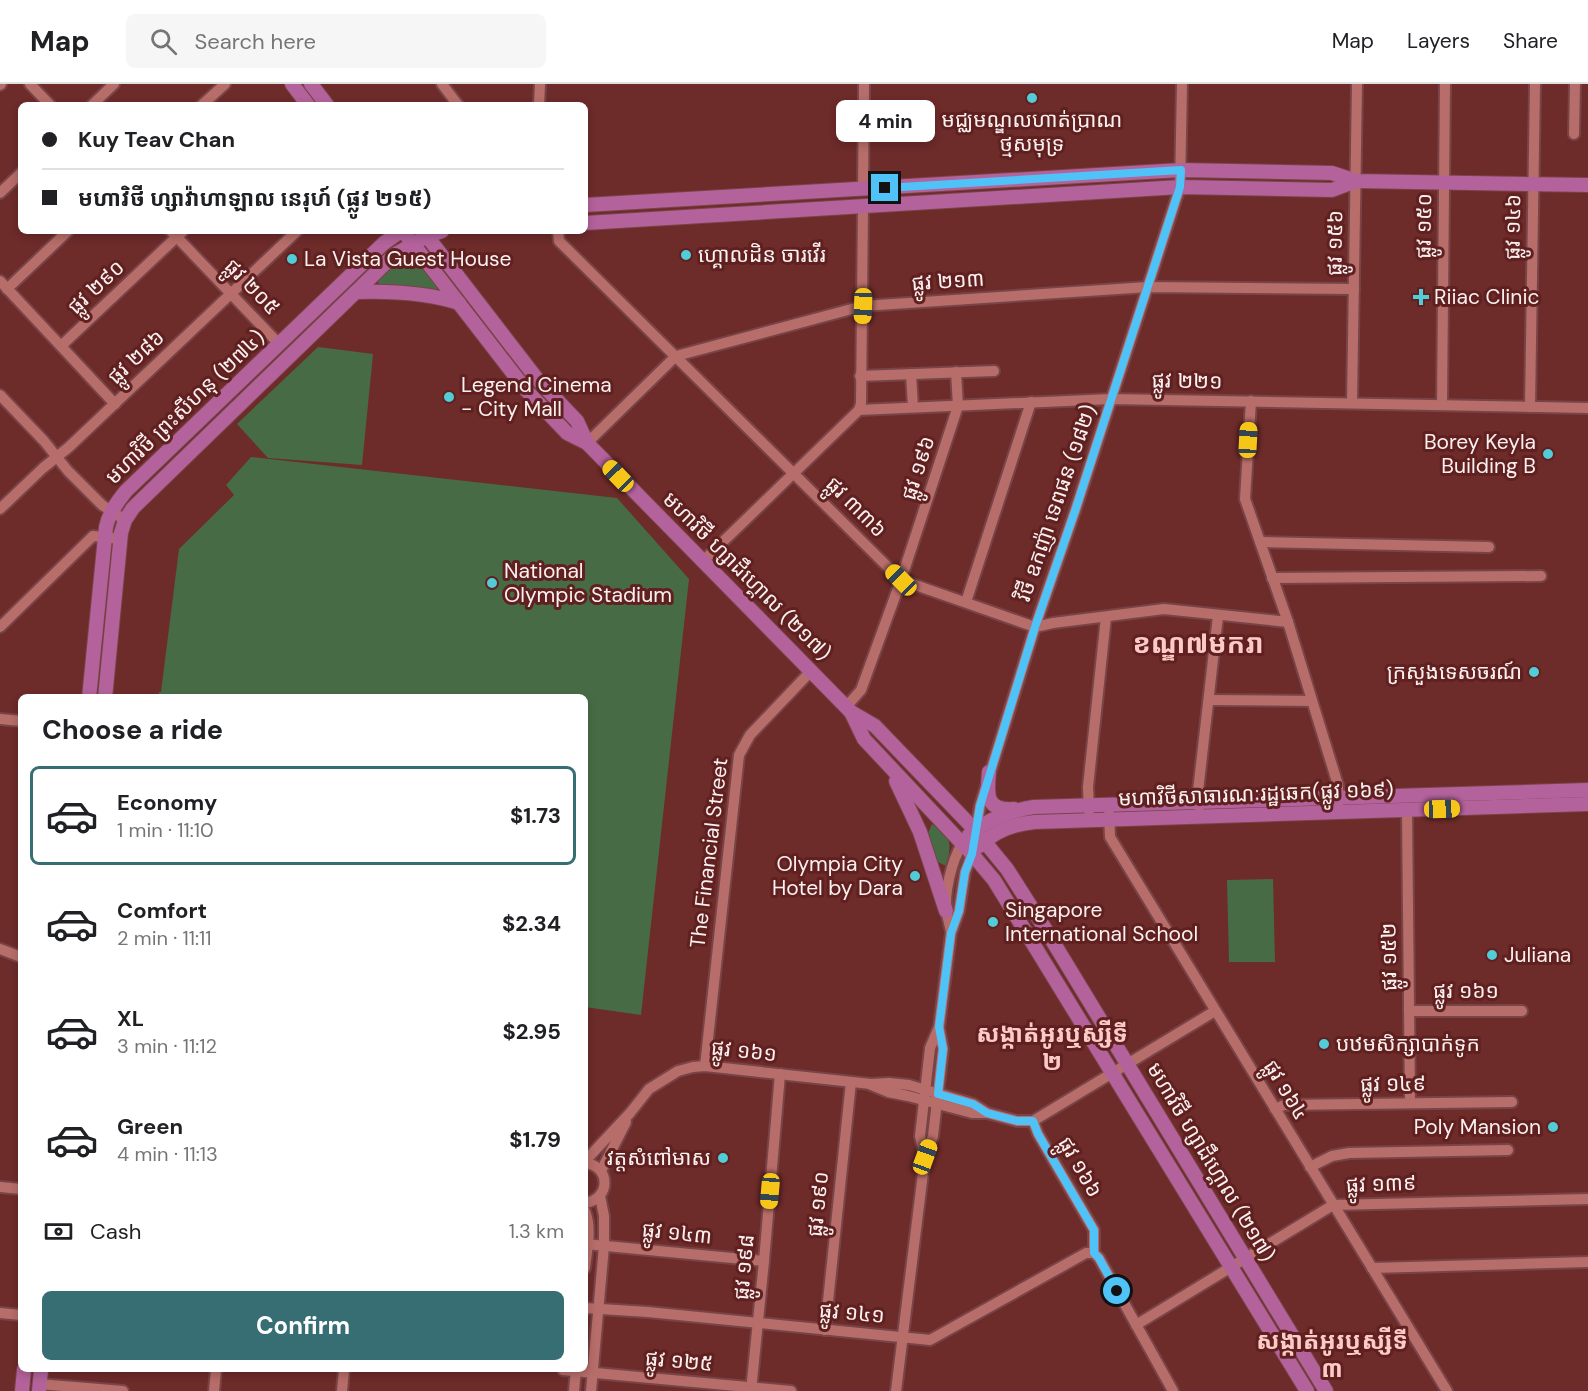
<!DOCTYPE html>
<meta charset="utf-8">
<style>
body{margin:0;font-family:"DM Sans","Noto Sans Khmer",sans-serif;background:#f6f6f6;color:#202124;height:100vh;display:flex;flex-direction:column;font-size:22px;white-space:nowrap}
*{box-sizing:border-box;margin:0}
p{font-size:20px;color:#757577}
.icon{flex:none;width:33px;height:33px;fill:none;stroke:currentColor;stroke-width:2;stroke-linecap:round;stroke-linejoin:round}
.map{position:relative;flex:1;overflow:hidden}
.side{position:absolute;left:18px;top:610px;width:570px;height:678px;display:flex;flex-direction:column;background:#fff;border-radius:9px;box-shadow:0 3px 9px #0003}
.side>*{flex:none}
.hud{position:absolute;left:18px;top:18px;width:570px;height:132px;border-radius:9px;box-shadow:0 3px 9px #0003;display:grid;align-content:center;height:132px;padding:0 24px;background:#fff}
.end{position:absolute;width:27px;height:27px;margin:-14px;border:8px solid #4fc3f7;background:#111;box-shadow:0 0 0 3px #111}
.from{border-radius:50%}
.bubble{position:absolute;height:42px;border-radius:9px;background:#fff;box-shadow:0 3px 9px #0003;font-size:20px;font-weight:700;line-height:42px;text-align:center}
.car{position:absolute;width:18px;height:36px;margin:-18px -9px;border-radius:8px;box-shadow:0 0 4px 2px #0007;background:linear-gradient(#f5c518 24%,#345 0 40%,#f5c518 0 76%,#345 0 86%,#f5c518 0)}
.hud b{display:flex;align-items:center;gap:21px;height:57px;font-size:22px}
.hud b+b{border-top:2px solid #e0e0e0}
.hud i{width:15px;height:15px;background:#202124}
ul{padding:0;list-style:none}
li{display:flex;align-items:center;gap:18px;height:99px;margin:0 12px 9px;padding:0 12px;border:3px solid transparent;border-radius:9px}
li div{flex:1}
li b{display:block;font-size:22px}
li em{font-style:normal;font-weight:700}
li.current{border-color:#366e74}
li>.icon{width:54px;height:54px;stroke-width:1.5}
h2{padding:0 24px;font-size:27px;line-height:72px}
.pay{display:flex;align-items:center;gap:15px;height:66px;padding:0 24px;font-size:22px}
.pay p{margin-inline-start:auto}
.button{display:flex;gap:12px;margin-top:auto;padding:12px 24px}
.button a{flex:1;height:69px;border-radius:9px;background:#366e74;color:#fff;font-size:24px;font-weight:700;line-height:69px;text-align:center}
header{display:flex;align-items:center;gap:36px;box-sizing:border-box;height:84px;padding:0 30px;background:#fff;border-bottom:2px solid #e0e0e0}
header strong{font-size:28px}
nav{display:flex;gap:33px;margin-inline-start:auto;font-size:21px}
.search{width:420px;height:54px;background:#f6f6f6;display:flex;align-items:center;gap:15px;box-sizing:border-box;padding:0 21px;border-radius:9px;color:#757577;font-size:22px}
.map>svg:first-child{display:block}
.green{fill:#476c45}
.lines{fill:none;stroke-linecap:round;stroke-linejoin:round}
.minor-casing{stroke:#784447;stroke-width:14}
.major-casing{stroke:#784447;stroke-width:16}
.minor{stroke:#b76d69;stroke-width:10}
.major{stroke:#b3629b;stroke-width:14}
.route{stroke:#4fc3f7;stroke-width:8}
.poi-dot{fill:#52ccd6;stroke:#612020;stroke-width:2}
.labels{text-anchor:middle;stroke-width:6;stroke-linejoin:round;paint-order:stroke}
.poi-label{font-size:21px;fill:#f9f0ef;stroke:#612020;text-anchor:start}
.street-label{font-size:21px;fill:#f9f0ef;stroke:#612020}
.quarter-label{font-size:24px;font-weight:bold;fill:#fdcbc7;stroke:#612020}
.district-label{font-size:27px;font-weight:bold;fill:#fdcbc7;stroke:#612020}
</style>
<header>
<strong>Map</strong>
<div class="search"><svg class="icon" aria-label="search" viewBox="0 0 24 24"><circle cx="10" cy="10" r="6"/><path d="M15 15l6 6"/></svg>Search here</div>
<nav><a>Map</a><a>Layers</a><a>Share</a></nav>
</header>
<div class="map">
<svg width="1588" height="1307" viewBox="0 0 1588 1307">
<rect width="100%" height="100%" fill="#6d2b2a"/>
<!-- green -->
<g class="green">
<path d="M410,167l26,33 2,4 -4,3 -52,-5 -4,-3c2,-13 21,-24 32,-32z"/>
<polygon points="318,263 373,270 362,381 268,374 237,340"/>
<polygon points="251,373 617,414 689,495 641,931 585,923 585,614 159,613 159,608 161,608 179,465 234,411 226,401"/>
<path d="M932,740c20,12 20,20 14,42l-10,-5 -8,-28z"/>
<polygon points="1273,795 1275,878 1229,878 1227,796"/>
</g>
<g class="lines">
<defs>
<g id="minor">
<polyline points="30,0 50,21"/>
<polyline points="442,0 458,21"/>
<polyline points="0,1 1,0"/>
<polyline points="92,21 114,0"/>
<polyline points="202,21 225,0"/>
<polyline points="539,21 540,0"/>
<polyline points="1574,50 1575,0"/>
<polyline points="863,105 864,0"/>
<polyline points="0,109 21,89"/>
<polyline points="171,147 279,260"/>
<polyline points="558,147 559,157 901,496 1035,543 1053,539 1164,525 1288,538"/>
<polyline points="0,197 115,320"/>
<polyline points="7,205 68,147"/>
<polyline points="61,262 183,147"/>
<polyline points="911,290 913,323"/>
<polyline points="860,292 994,287"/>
<polyline points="0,311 44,357 68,387 102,421 125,436"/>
<polyline points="1251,317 1245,415 1288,538 1338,701 1338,719"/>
<polyline points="1352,319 1357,0"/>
<polyline points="1442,321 1445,0"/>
<polyline points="1530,323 1535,0"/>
<polyline points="859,326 861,319 863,122"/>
<polyline points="587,359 676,272 863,222 1148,203 1354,205"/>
<polyline points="0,425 43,384 69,363 297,147"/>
<polyline points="1260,458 1489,463"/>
<polyline points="703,477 859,326 1111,315 1588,324"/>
<polyline points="1272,494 1541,492"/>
<polyline points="966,518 1031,318"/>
<polyline points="0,543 93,452 121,455"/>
<polyline points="1209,616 1312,617"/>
<polyline points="846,623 861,606 901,496 958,322 956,288"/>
<polyline points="0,635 21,637"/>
<polyline points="1199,723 1198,707 1218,532"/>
<polyline points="1407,726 1410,1019"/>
<polyline points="1089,727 1088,703 1106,533"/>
<polyline points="1109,730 1110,753 1447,1307"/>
<path d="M951,848c-1,-6 -3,-12 -4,-18 -4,-19 5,-54 15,-70"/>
<polyline points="0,865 21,873"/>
<polyline points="1409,927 1522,927"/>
<polyline points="705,982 739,671 750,651 811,587"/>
<polyline points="871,1001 888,1008 908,1012 972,1029 987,1029 1017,1037 1033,1037 1215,927"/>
<polyline points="1275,1025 1284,1021 1512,1018"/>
<polyline points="1033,1037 1038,1050 1094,1146 1094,1169"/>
<polyline points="925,1073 920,1052 930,964 939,943 951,849 959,827 965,788 972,770 980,722 1035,543 1076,424 1180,103 1182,0"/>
<polyline points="585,1077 630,1029 649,1005 678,987 693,983 705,982 871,1000 889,999 909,1001 973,1020 987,1029"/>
<path d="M585,1079c26,3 26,36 0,40"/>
<polyline points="1310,1083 1332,1072 1349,1069 1508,1066"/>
<polyline points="601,1087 626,1038"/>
<polyline points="0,1103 21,1105"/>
<path d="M585,1127c7,17 2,39 0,57"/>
<polyline points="585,1160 764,1177"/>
<polyline points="1094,1169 1099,1174 1173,1307"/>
<polyline points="1372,1184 1588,1178"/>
<polyline points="585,1224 648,1228 930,1256 1086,1169 1094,1169"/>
<polyline points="0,1229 21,1231"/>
<polyline points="1136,1241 1333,1121 1588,1115"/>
<polyline points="825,1246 851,998"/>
<polyline points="563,1286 791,1307"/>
<polyline points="39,1300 123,1307"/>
<polyline points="214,1307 216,1286"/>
<polyline points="342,1307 344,1286"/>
<polyline points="574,1307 576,1286"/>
<polyline points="591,1307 604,1162 604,1132 600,1112"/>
<polyline points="751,1307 764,1177 780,990"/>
<polyline points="896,1307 925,1073 933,1052 943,965 939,944"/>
</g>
<g id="major">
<polyline points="292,0 308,21"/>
<polyline points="311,0 327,21"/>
<polyline points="585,121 1181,86 1332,89 1356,97 1588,101"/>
<polyline points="585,139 1180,103 1332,106 1356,97"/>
<polyline points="403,147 526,306 567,349 587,359 851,628 875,642 975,746 1007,785 1044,843 1326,1307"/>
<polyline points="423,147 537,295 577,337 587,359"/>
<path d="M357,208c33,-1 71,1 102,11"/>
<path d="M89,614l17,-171c3,-14 11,-25 20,-36l258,-248 17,-12"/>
<polyline points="105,614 121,449 125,436 133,424 394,171 427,152 442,147"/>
<polyline points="851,628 864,655 972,770 994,796 1307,1307"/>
<path d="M989,688c-2,22 -4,39 25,37"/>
<polyline points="896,697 920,748 946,827"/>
<path d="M969,751c19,-16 40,-24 65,-28l554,-17"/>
<path d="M980,762c15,-16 34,-22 55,-24l553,-18"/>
<polyline points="22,1307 24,1286"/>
<polyline points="39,1307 41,1286"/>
</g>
</defs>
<!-- minor casing -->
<use href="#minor" class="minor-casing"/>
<!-- major casing -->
<use href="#major" class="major-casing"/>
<!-- minor -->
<use href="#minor" class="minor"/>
<!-- major -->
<use href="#major" class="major"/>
</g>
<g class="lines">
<!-- route -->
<polyline class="route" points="885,104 1181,86 1180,103 1076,424 1035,543 980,722 972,770 965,788 959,827 951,849 939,943 943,965 938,1010 973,1020 987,1029 1017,1037 1033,1037 1038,1050 1094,1146 1094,1169 1099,1174 1117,1207"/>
</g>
<!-- markers -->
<g class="poi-dot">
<circle cx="1032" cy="14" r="6"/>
<circle cx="686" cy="171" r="6"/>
<circle cx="292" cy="175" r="6"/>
<path d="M1418 204h6v6h6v6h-6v6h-6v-6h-6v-6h6z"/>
<circle cx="449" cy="313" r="6"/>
<circle cx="1548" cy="370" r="6"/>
<circle cx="492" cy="499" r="6"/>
<circle cx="1534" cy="588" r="6"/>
<circle cx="915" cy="792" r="6"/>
<circle cx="993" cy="838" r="6"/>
<circle cx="1492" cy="871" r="6"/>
<circle cx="1324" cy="960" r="6"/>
<circle cx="1553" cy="1043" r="6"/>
<circle cx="723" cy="1074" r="6"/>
</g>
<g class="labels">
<!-- poi labels -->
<g class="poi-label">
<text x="1032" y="43" text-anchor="middle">មជ្ឈមណ្ឌលហាត់ប្រាណ<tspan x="1032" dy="24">ថ្មសមុទ្រ</tspan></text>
<text x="698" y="178">ហ្គោលដិន ចារវើរ</text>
<text x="304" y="182">La Vista Guest House</text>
<text x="1434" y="220">Riiac Clinic</text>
<text x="461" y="308">Legend Cinema<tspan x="461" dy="24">- City Mall</tspan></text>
<text x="1536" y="365" text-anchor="end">Borey Keyla<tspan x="1536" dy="24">Building B</tspan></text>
<text x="504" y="494">National<tspan x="504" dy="24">Olympic Stadium</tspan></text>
<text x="1522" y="595" text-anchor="end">ក្រសួងទេសចរណ៍</text>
<text x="903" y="787" text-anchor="end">Olympia City<tspan x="903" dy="24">Hotel by Dara</tspan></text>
<text x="1005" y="833">Singapore<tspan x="1005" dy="24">International School</tspan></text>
<text x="1504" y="878">Juliana</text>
<text x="1336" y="967">បឋមសិក្សាបាក់ទូក</text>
<text x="1541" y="1050" text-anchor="end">Poly Mansion</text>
<text x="711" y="1081" text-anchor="end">វត្តសំពៅមាស</text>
</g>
<!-- street labels -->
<g class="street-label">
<text transform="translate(1424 142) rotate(-89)" y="7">ផ្លូវ ១៥០</text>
<text transform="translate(1513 143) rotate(-89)" y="7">ផ្លូវ ១៤៦</text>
<text transform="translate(1335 159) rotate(-89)" y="7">ផ្លូវ ១៥៦</text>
<text transform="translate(948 197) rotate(-4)" y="7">ផ្លូវ ២១៣</text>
<text transform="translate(96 203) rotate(-43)" y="7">ផ្លូវ ២៩០</text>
<text transform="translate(252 203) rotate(46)" y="7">ផ្លូវ ២០៥</text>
<text transform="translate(136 273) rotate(-43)" y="7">ផ្លូវ ២៨៦</text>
<text transform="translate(1187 297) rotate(1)" y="7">ផ្លូវ ២២១</text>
<text transform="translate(185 323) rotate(-44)" y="7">មហាវិថី ព្រះសីហនុ (២៧៤)</text>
<text transform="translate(918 384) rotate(-72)" y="7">ផ្លូវ ១៩៦</text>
<text transform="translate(1056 419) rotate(-71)" y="7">វិថី ឧកញ៉ា ទេពផន (១៨២)</text>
<text transform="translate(856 423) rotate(45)" y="7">ផ្លូវ ៣៣៦</text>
<text transform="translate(747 492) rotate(45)" y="7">មហាវិថី ហ្សាដឹហ្គោល (២១៧)</text>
<text transform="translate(1256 710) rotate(-2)" y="7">មហាវិថីសាធារណៈរដ្ឋឆេក(ផ្លូវ ១៦៩)</text>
<text transform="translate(709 769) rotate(-83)" y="7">The Financial Street</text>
<text transform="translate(1389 873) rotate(-91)" y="7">ផ្លូវ ១៥២</text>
<text x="1466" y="914">ផ្លូវ ១៦១</text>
<text transform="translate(744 967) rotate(6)" y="7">ផ្លូវ ១៦១</text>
<text transform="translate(1393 1000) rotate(-1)" y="7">ផ្លូវ ១៤៩</text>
<text transform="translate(1286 1006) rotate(59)" y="7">ផ្លូវ ១៦៤</text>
<text transform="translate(1211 1078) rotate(59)" y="7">មហាវិថី ហ្សាដឹហ្គោល (២១៧)</text>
<text transform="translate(1080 1083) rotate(60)" y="7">ផ្លូវ ១៦៦</text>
<text transform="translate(1381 1100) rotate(-2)" y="7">ផ្លូវ ១៣៩</text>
<text transform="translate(818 1120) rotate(-84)" y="7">ផ្លូវ ១៩០</text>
<text transform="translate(677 1149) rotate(6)" y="7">ផ្លូវ ១៤៣</text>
<text transform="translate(744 1183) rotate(-85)" y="7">ផ្លូវ ១៩៨</text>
<text transform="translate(852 1229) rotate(5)" y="7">ផ្លូវ ១៤១</text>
<text transform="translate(679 1277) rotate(5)" y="7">ផ្លូវ ១២៥</text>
</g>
<!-- quarter labels -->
<g class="quarter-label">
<text x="1052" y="958">សង្កាត់អូរឬស្សីទី<tspan x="1052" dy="28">២</tspan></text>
<text x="1332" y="1265">សង្កាត់អូរឬស្សីទី<tspan x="1332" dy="28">៣</tspan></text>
</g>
<!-- district labels -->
<g class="district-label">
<text x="1198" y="569">ខណ្ឌ៧មករា</text>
</g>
</g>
</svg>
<i class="end from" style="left:1117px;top:1207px"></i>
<i class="end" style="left:885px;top:104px"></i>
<div class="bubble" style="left:836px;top:16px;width:99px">4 min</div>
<i class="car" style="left:863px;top:222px;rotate:182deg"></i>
<i class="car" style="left:1248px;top:356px;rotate:3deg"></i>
<i class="car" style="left:618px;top:392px;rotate:316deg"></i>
<i class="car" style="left:901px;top:496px;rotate:315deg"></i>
<i class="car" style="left:1442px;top:725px;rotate:88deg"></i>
<i class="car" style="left:925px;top:1073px;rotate:20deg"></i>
<i class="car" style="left:770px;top:1107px;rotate:185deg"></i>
<div class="hud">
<b><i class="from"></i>Kuy Teav Chan</b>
<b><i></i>មហាវិថី ហ្សាវ៉ាហាឡាល នេរុហ៍ (ផ្លូវ ២១៥)</b>
</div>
<section class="side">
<h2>Choose a ride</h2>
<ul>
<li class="current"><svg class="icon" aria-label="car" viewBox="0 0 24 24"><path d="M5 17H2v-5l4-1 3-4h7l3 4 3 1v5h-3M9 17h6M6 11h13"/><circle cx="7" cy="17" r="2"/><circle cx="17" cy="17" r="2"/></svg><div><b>Economy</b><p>1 min · 11:10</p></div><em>$1.73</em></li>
<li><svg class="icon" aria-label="car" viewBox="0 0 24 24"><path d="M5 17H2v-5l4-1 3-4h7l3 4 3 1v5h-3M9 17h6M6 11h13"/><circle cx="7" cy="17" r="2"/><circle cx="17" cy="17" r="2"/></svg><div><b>Comfort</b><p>2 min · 11:11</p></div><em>$2.34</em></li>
<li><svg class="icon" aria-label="car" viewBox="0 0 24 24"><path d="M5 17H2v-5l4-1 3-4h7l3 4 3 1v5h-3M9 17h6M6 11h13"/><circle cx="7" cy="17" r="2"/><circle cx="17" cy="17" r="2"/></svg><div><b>XL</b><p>3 min · 11:12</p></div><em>$2.95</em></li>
<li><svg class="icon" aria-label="car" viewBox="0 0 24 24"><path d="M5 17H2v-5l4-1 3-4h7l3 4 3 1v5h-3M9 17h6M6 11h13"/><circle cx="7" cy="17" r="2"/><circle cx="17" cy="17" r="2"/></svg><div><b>Green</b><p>4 min · 11:13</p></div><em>$1.79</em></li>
</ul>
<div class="pay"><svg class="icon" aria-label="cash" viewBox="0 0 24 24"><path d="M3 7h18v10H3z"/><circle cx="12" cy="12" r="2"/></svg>Cash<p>1.3 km</p></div>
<div class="button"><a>Confirm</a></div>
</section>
</div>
